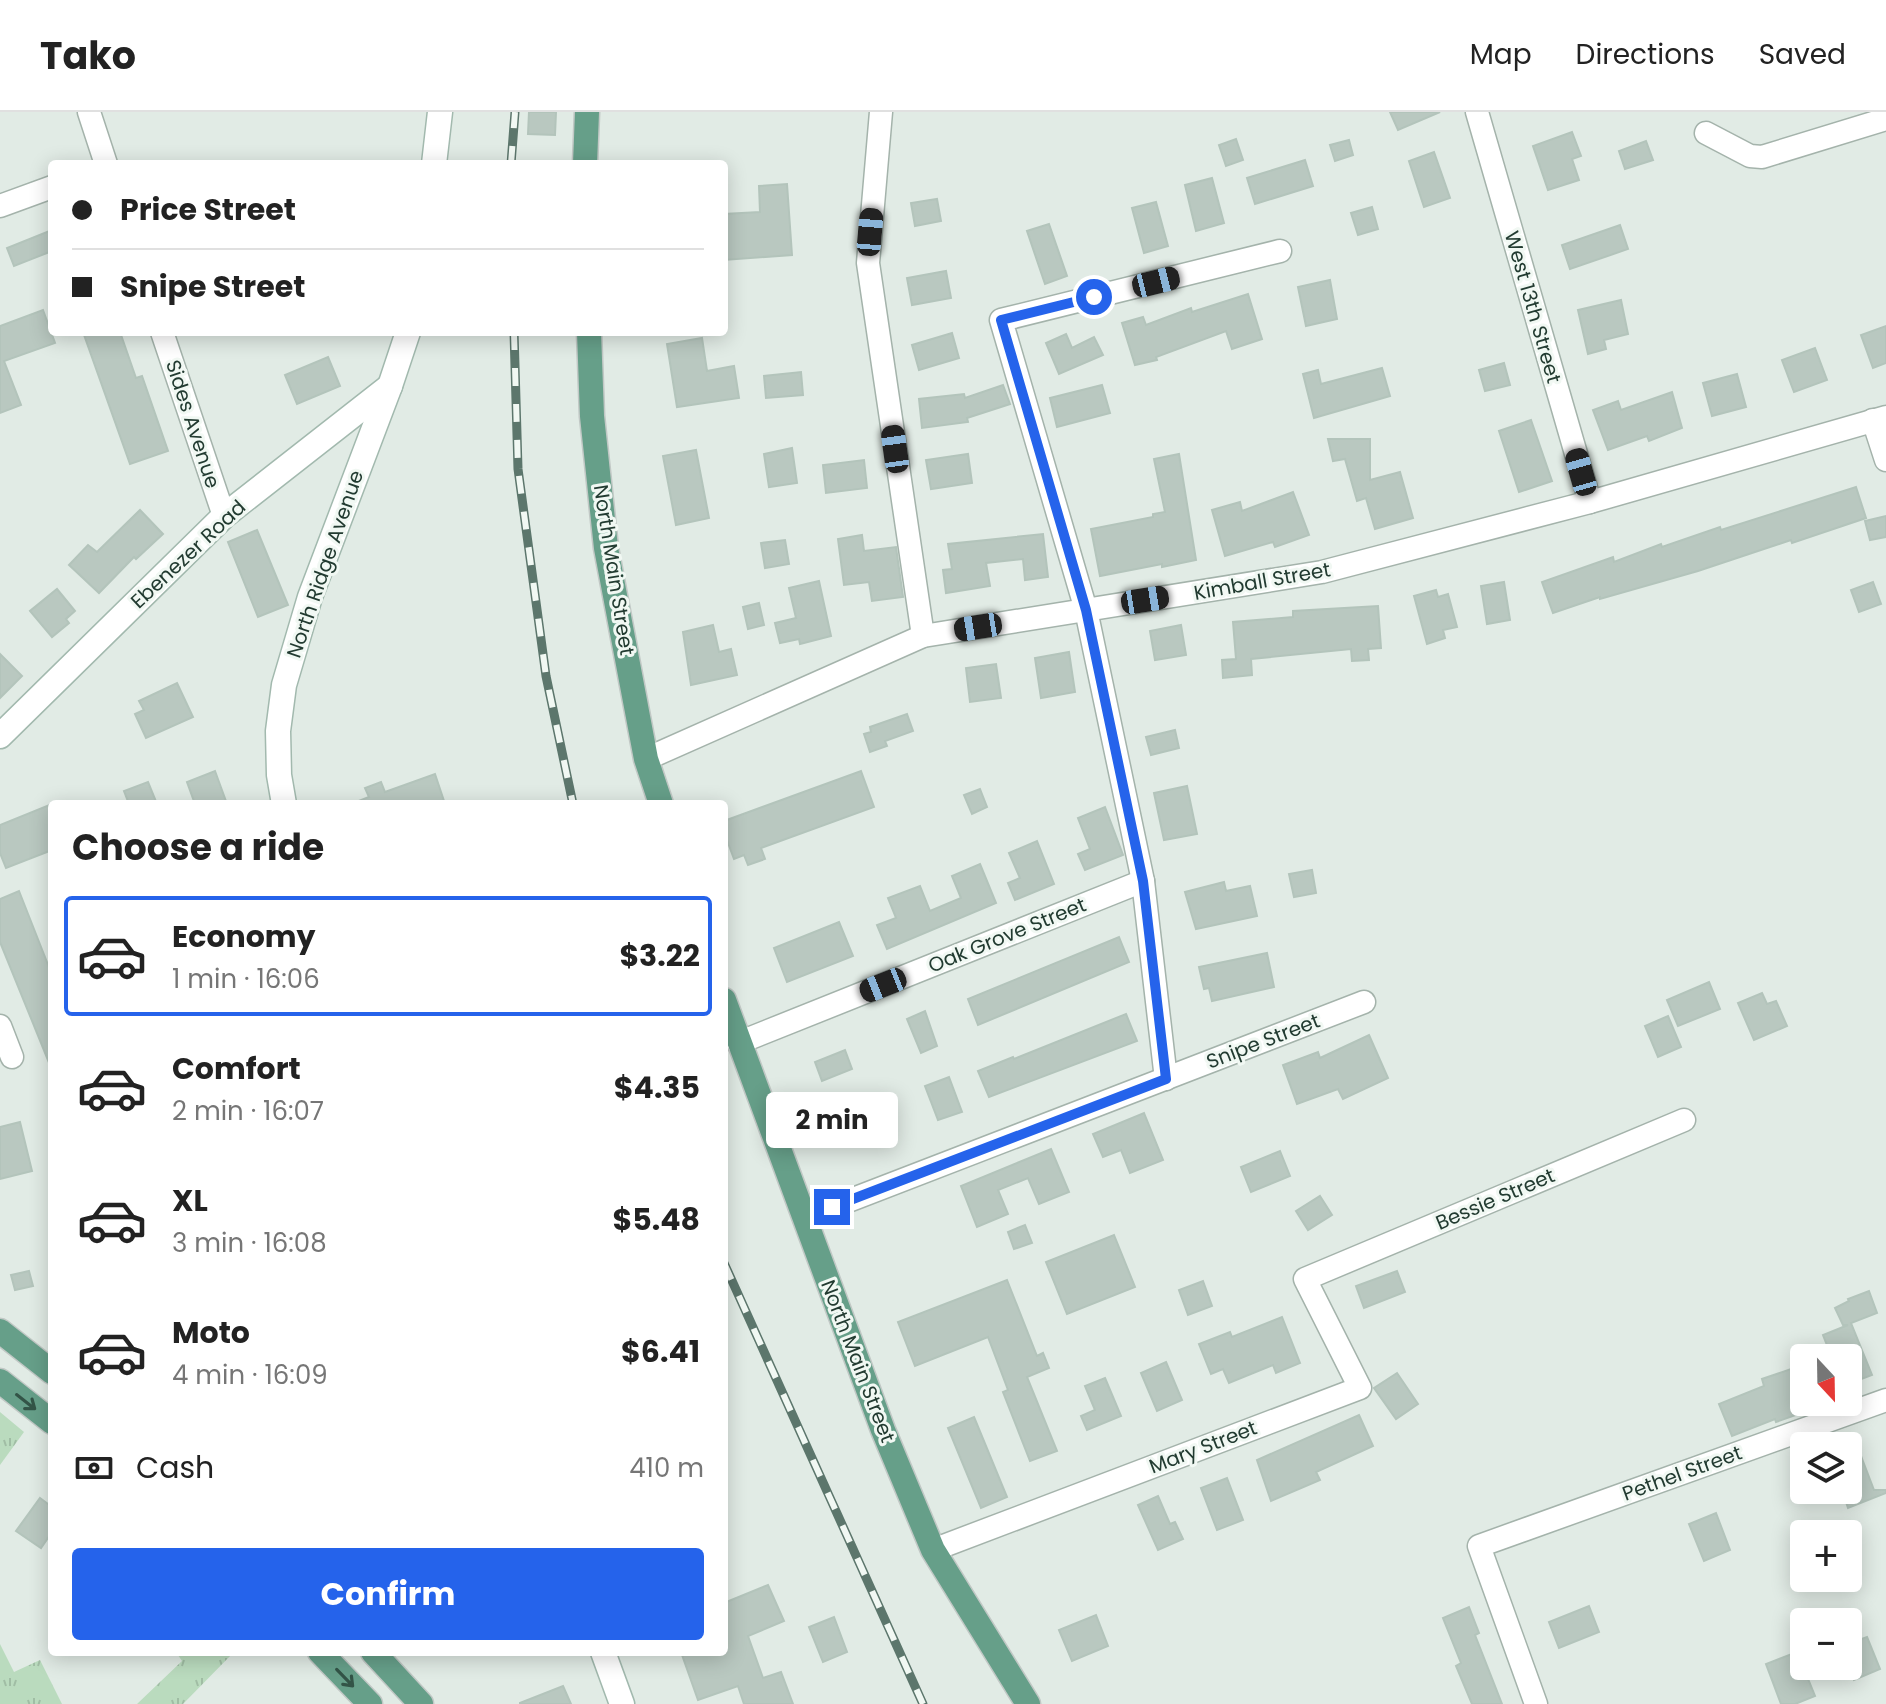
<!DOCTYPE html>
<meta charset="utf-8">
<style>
body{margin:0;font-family:Poppins,sans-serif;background:#f6f6f6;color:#222;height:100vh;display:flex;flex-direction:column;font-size:30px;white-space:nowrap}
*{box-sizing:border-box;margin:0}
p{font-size:26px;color:#767676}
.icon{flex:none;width:44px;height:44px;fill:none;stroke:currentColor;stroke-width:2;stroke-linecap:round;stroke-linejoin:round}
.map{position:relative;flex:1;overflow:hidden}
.sheet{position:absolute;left:48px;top:688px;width:680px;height:856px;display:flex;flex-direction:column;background:#fff;border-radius:8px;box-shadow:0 4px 20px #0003}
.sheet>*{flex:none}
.hud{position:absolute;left:48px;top:48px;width:680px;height:176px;border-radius:8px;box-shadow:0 4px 20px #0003;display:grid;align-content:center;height:176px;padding:0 24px;background:#fff}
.needle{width:52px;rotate:158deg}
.fabs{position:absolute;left:1790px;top:1232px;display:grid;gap:16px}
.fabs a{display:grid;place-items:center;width:72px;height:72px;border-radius:8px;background:#fff;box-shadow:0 4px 20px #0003;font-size:40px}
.end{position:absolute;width:36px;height:36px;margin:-18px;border:10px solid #2563eb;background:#fff;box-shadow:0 0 0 4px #fff}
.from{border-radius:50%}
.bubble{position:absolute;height:56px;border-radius:8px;background:#fff;box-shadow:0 4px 20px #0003;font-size:26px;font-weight:700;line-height:56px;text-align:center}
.car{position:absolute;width:24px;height:48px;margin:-24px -12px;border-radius:10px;box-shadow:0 0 6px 2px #0007;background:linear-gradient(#222 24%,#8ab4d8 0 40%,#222 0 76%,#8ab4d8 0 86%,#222 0)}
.hud b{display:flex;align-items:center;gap:28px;height:76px;font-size:30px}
.hud b+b{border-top:2px solid #e0e0e0}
.hud i{width:20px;height:20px;background:#222}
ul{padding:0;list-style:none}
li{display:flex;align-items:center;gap:24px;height:120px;margin:0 16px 12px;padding:0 8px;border:4px solid transparent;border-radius:8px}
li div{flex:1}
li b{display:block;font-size:30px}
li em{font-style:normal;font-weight:700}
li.current{border-color:#2563eb}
li>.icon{width:72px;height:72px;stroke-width:1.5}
h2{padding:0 24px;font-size:36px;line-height:96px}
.pay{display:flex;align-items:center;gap:20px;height:88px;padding:0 24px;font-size:30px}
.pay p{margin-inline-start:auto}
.primary-button{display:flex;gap:16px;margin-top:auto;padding:16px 24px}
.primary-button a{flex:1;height:92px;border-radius:8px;background:#2563eb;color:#fff;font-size:32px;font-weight:700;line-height:92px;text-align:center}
header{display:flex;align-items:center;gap:48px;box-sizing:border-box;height:112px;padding:0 40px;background:#fff;border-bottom:2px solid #e0e0e0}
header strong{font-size:38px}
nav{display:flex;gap:44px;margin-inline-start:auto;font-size:28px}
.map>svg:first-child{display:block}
.grass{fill:url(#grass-tufts)}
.building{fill:#b9c8c0;stroke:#b3c4bb;stroke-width:2}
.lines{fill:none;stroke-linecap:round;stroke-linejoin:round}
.street-casing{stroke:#a4b3ab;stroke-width:25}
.secondary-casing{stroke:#a2b9ae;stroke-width:27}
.primary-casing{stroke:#c1c8c5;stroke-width:27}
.street{stroke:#fff;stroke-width:22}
.secondary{stroke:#fff;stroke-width:24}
.primary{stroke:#669f89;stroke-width:24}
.rail-casing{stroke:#5c766c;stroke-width:9}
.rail{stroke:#f1f8f3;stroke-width:6;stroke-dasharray:18;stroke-linecap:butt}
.oneway{stroke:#335447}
.route{stroke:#2563eb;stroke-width:10}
.labels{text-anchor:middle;stroke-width:6;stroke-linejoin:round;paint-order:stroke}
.street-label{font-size:20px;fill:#223b31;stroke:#f1f8f3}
</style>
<header>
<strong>Tako</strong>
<nav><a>Map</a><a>Directions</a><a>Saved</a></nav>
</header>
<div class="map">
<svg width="1886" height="1592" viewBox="0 0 1886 1592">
<defs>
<pattern id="grass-tufts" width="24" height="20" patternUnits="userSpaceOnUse" patternTransform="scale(2)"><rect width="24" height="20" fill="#badbbe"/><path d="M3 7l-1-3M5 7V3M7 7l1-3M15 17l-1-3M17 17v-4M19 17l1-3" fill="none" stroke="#a0bda4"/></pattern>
</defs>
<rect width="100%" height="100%" fill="#e1ebe5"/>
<!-- grass -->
<g class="grass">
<polygon points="0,1300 24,1320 0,1353"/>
<polygon points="0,1532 14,1560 40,1548 62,1592 0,1592"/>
<polygon points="176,1540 234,1540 183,1592 137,1592 182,1549"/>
</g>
<!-- building -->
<g class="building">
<polygon points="529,0 556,0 555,23 528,22"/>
<polygon points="1390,0 1440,0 1398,18"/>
<polygon points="1572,20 1581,44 1572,47 1579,68 1548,78 1533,34"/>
<polygon points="1236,27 1243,48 1226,54 1219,33"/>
<polygon points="1349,28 1353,43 1335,49 1330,33"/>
<polygon points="1646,29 1653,48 1625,57 1619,39"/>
<polygon points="1434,40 1450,86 1424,95 1409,49"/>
<polygon points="1305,48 1313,74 1255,92 1247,66"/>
<polygon points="1212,66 1224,111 1196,119 1185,73"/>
<polygon points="787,72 792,143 724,148 724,102 760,100 759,74"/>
<polygon points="937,87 941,109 915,114 911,91"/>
<polygon points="1156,90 1168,134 1144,141 1132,96"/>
<polygon points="1372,95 1378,117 1358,123 1351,101"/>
<polygon points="1049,112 1067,164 1045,172 1027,119"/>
<polygon points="1620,113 1628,137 1570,157 1562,133"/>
<polygon points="52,118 52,139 14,154 7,136"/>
<polygon points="946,159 951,186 912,193 907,166"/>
<polygon points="1330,168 1337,207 1306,214 1298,175"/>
<polygon points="1248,182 1262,227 1232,237 1226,219 1156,245 1157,248 1135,253 1122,211 1143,205 1146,213 1191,196 1192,200"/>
<polygon points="1621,188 1628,222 1604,228 1606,237 1588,242 1578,198"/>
<polygon points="43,198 55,231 4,249 21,293 0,301 0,214"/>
<polygon points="1886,214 1886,251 1873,256 1861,223"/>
<polygon points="83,220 120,220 136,266 142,264 168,339 130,352"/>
<polygon points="952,221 959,246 919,258 912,233"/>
<polygon points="1066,222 1072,236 1094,225 1103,243 1059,262 1046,231"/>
<polygon points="702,226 707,259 734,254 739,286 677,295 667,232"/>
<polygon points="1815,236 1827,268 1794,280 1782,248"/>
<polygon points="328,245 340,274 297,292 285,263"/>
<polygon points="1504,251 1510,273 1485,279 1479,258"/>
<polygon points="1382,256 1390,284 1314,306 1303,262 1318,258 1321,272"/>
<polygon points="801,260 803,283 766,286 764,264"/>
<polygon points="1737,262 1746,295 1712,304 1703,271"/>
<polygon points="1003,273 1010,292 967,306 968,310 922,316 919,287 964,282 965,286"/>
<polygon points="1102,273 1110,301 1057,315 1050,286"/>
<polygon points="1672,280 1682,316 1649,329 1647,324 1608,338 1593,298 1618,289 1621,298"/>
<polygon points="1531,308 1552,369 1519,380 1499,319"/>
<polygon points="1328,327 1370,327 1370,368 1400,360 1413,406 1375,417 1366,386 1357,389 1345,347 1333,349"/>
<polygon points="792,336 797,371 769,375 764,342"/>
<polygon points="696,338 709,406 676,413 663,344"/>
<polygon points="968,342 972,371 931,377 926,348"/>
<polygon points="1179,342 1196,448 1162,455 1162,452 1100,464 1091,417 1153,405 1153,402 1165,400 1154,347"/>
<polygon points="864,348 867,376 826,381 823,353"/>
<polygon points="1856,375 1866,406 1792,431 1791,428 1698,459 1600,487 1600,485 1553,501 1542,470 1613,445 1614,450 1661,432 1662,435 1720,415 1721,418"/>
<polygon points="1293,380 1309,423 1275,435 1273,430 1225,444 1212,398 1240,390 1242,399"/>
<polygon points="140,398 163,422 136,447 134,445 99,481 69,453 88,433 97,440"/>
<polygon points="1886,404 1886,425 1870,428 1865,409"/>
<polygon points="257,418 288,493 258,505 228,430"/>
<polygon points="1043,422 1048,465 1025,468 1023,447 986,451 990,474 946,481 943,458 952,457 948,432"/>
<polygon points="862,423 864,439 896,435 903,485 872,489 869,470 844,473 838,427"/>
<polygon points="785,428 789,452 765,456 761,431"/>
<polygon points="819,469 831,524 800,532 799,527 780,531 775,511 796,506 789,476"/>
<polygon points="1504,470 1510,508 1487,512 1481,474"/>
<polygon points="1873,470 1881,492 1859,500 1851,478"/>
<polygon points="57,477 75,499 66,507 69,511 52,525 30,499"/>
<polygon points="1436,478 1438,485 1448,482 1457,515 1443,518 1445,526 1427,532 1414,484"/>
<polygon points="759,491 764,513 748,517 743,495"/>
<polygon points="1378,494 1381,536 1368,537 1369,548 1352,549 1351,537 1251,547 1252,563 1223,566 1222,548 1236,547 1233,510 1293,505 1293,499"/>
<polygon points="713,513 719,540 731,537 737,563 691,573 683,520"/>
<polygon points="1181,513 1186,543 1155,548 1150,519"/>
<polygon points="1069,540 1075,580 1041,586 1035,546"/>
<polygon points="0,542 22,564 0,586"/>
<polygon points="996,552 1001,586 970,590 966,556"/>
<polygon points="177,571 193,605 146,626 135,602 144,598 139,589"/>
<polygon points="907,602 913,619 885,629 887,634 870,640 864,622 871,620 870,615"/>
<polygon points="1175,618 1179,636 1151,643 1146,625"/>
<polygon points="215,659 227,692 195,692 187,670"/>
<polygon points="861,659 874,695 761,736 765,747 748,753 744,743 734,747 724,720 724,709"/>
<polygon points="435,662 445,692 357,692 356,690 369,685 365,676 381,670 385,680"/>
<polygon points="148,670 157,692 129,692 124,679"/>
<polygon points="1187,674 1197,722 1164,728 1154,681"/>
<polygon points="980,677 987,695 972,702 964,683"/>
<polygon points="52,692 52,738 6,756 0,741 0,713"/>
<polygon points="1105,695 1123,743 1085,758 1078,742 1090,737 1078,706"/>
<polygon points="1037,729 1054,772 1015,788 1008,771 1020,766 1009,741"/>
<polygon points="980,752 996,791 887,837 877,813 896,806 888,786 920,774 930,799 961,786 952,764"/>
<polygon points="1312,758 1316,781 1294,785 1289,762"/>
<polygon points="1224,770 1226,779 1250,774 1257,804 1196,817 1185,780"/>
<polygon points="19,779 52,863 52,958 0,830 0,787"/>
<polygon points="839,810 853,844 787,870 774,836"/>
<polygon points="1119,825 1129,850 978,913 968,887"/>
<polygon points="1267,841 1274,875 1212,889 1209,876 1204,877 1199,855"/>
<polygon points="1709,870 1720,897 1678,914 1667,888"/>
<polygon points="1762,881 1767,892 1776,889 1787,914 1754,928 1738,891"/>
<polygon points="925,899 937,934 921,941 907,907"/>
<polygon points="1126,902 1137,929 989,985 978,959 1013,945 1014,947"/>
<polygon points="1668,904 1681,935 1658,945 1645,914"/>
<polygon points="1369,923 1388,966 1343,987 1338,977 1297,992 1283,953 1318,940 1320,946"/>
<polygon points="845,938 852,957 822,969 815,950"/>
<polygon points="949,965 962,1000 938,1008 925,974"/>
<polygon points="1144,1001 1163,1048 1130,1061 1121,1038 1103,1045 1093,1022"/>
<polygon points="20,1010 32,1059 0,1067 0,1015"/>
<polygon points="1051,1037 1069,1080 1039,1092 1028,1066 998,1078 1008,1102 977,1115 961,1074"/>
<polygon points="1280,1039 1290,1064 1251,1080 1241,1055"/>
<polygon points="1320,1084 1332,1103 1308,1118 1296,1099"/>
<polygon points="1025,1113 1032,1131 1014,1137 1008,1120"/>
<polygon points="1114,1123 1135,1175 1067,1202 1046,1150"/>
<polygon points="29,1159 33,1174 15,1178 11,1163"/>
<polygon points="1397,1159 1405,1180 1364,1196 1356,1174"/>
<polygon points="1007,1168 1037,1244 1043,1241 1049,1256 1027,1265 1057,1339 1030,1349 1003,1280 1008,1278 988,1225 915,1254 898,1210"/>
<polygon points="1203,1169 1212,1194 1188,1203 1179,1178"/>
<polygon points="1869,1179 1877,1201 1851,1211 1872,1263 1848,1272 1848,1246 1832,1246 1823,1223 1848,1213 1843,1213 1835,1196 1849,1189 1848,1187"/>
<polygon points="1282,1205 1300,1251 1276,1261 1273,1253 1229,1271 1223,1257 1211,1262 1199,1232 1230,1220 1232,1225"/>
<polygon points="1166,1250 1182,1288 1157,1299 1141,1261"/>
<polygon points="1797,1255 1804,1274 1804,1300 1776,1310 1775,1307 1732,1324 1719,1292 1764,1274 1762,1267"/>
<polygon points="1397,1261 1418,1292 1396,1307 1374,1276"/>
<polygon points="1105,1266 1121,1304 1087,1318 1081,1304 1095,1298 1085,1274"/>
<polygon points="1359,1303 1373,1334 1316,1360 1320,1368 1271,1389 1257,1348"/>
<polygon points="974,1305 1007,1385 981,1396 948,1316"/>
<polygon points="1861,1344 1874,1378 1886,1378 1886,1381 1848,1396 1842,1378 1848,1378 1848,1349"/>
<polygon points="1227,1366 1243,1408 1217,1418 1201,1376"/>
<polygon points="1158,1384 1170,1412 1175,1410 1183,1427 1158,1438 1138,1393"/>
<polygon points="40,1386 52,1395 52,1420 41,1436 16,1419"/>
<polygon points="1716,1401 1730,1438 1704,1449 1689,1412"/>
<polygon points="768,1473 784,1509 748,1524 763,1566 781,1560 793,1592 744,1592 738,1574 698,1588 681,1540 724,1540 724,1491"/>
<polygon points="1589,1494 1599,1520 1559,1536 1549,1510"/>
<polygon points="1469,1495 1479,1521 1475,1523 1502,1592 1472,1592 1456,1554 1461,1551 1443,1506"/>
<polygon points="1096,1503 1108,1534 1072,1549 1059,1518"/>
<polygon points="834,1505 847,1540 823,1550 809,1515"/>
<polygon points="1867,1525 1880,1557 1854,1568 1848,1553 1848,1532"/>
<polygon points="1797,1540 1815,1584 1795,1592 1781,1592 1766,1552"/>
<polygon points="563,1574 571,1592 520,1592 520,1591"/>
</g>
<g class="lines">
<defs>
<g id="street">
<polyline points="89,0 106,52"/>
<polyline points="881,0 868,151 923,524"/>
<polyline points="1477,0 1590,390"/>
<polyline points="1706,21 1750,44 1762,45 1886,7"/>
<polyline points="0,94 52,75"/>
<polyline points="162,220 224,404"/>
<polyline points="1873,308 1886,348"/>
<polyline points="646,647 923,524 1322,460 1590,390 1886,305"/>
<polyline points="0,914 12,945"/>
<polyline points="738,931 1143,769"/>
<polyline points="1166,967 1143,769 1086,498 1001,208 1280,139"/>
<polyline points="804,1106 1364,890"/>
<polyline points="933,1438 1360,1276 1305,1167 1684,1008"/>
<polyline points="1536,1592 1479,1434 1886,1288"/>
</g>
<g id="secondary">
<polyline points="434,52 440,0"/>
<polyline points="0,624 224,404 390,274"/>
<polyline points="284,692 279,663 278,619 284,573 310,485 390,274 408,220"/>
<polyline points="603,1540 622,1592"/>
</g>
<g id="primary">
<polyline points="585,52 587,0"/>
<polyline points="589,220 592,304 606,436 646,647 661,692"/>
<polyline points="724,888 883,1318 933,1438 1028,1592"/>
<polyline points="0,1219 52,1260"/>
<polyline points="0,1269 52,1310"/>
<polyline points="320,1540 370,1592"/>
<polyline points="373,1540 421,1592"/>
</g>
</defs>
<!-- street casing -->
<use href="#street" class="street-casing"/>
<!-- secondary casing -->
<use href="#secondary" class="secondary-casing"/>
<!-- primary casing -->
<use href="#primary" class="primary-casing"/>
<!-- street -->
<use href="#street" class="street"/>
<!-- secondary -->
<use href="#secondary" class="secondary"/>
<!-- primary -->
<use href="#primary" class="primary"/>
<defs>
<g id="rail">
<polyline points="511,52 515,0"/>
<polyline points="514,220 518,357 546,564 573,692"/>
<polyline points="724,1151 923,1592"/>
</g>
</defs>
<!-- rail casing -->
<use href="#rail" class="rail-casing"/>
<!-- rail -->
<use href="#rail" class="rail"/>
</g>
<!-- one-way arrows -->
<defs><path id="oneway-shaft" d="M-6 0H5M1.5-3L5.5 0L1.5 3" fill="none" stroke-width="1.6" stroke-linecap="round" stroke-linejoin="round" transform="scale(2)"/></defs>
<g class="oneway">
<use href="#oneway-shaft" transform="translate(26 1290) rotate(38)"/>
<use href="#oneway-shaft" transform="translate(345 1566) rotate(46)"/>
</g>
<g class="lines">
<!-- route -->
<polyline class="route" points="832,1095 1166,967 1143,769 1086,498 1001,208 1094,185"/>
</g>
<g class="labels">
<!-- street labels -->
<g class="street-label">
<text transform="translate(1533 195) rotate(74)" y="7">West 13th Street</text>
<text transform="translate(193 312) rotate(72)" y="7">Sides Avenue</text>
<text transform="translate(188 442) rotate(-43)" y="7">Ebenezer Road</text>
<text transform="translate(325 452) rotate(-71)" y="7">North Ridge Avenue</text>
<text transform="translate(614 458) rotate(81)" y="7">North Main Street</text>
<text transform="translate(1262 469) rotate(-10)" y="7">Kimball Street</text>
<text transform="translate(1007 823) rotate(-22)" y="7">Oak Grove Street</text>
<text transform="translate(1263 929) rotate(-21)" y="7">Snipe Street</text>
<text transform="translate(1495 1087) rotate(-23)" y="7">Bessie Street</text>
<text transform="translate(858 1249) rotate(69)" y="7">North Main Street</text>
<text transform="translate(1203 1335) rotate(-21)" y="7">Mary Street</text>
<text transform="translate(1682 1361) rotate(-20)" y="7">Pethel Street</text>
</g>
</g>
</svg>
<div class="fabs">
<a><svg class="needle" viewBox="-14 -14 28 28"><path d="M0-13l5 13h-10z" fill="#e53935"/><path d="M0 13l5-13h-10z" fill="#767676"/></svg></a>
<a><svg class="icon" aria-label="layers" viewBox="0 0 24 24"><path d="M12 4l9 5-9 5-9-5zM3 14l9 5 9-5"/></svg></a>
<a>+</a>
<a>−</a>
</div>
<i class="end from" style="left:1094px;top:185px"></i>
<i class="end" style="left:832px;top:1095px"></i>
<div class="bubble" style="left:766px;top:980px;width:132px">2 min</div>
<i class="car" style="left:870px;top:120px;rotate:5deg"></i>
<i class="car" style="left:1156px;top:170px;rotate:76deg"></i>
<i class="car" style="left:895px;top:337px;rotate:352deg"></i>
<i class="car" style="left:1581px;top:360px;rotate:344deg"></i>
<i class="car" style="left:1145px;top:488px;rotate:81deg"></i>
<i class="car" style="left:978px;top:515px;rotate:261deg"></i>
<i class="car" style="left:883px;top:873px;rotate:248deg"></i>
<div class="hud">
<b><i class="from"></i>Price Street</b>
<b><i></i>Snipe Street</b>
</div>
<section class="sheet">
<h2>Choose a ride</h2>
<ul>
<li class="current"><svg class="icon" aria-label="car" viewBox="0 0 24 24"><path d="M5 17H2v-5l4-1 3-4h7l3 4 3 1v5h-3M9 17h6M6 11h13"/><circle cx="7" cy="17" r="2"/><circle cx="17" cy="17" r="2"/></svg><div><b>Economy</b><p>1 min · 16:06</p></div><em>$3.22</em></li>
<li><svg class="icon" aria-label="car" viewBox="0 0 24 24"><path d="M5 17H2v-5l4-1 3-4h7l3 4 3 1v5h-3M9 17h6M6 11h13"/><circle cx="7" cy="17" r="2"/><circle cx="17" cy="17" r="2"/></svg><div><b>Comfort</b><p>2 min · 16:07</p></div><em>$4.35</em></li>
<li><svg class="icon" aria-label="car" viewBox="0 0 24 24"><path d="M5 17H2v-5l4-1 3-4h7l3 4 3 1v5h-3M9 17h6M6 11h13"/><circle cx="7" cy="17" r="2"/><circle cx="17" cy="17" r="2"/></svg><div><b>XL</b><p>3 min · 16:08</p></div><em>$5.48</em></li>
<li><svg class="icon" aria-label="car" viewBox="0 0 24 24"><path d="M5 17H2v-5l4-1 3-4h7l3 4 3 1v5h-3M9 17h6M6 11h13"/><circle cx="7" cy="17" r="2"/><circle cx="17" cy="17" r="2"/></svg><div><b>Moto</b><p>4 min · 16:09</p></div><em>$6.41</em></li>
</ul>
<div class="pay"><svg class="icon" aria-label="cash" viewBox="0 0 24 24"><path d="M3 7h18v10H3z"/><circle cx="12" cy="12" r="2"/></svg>Cash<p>410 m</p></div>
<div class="primary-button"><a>Confirm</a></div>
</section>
</div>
